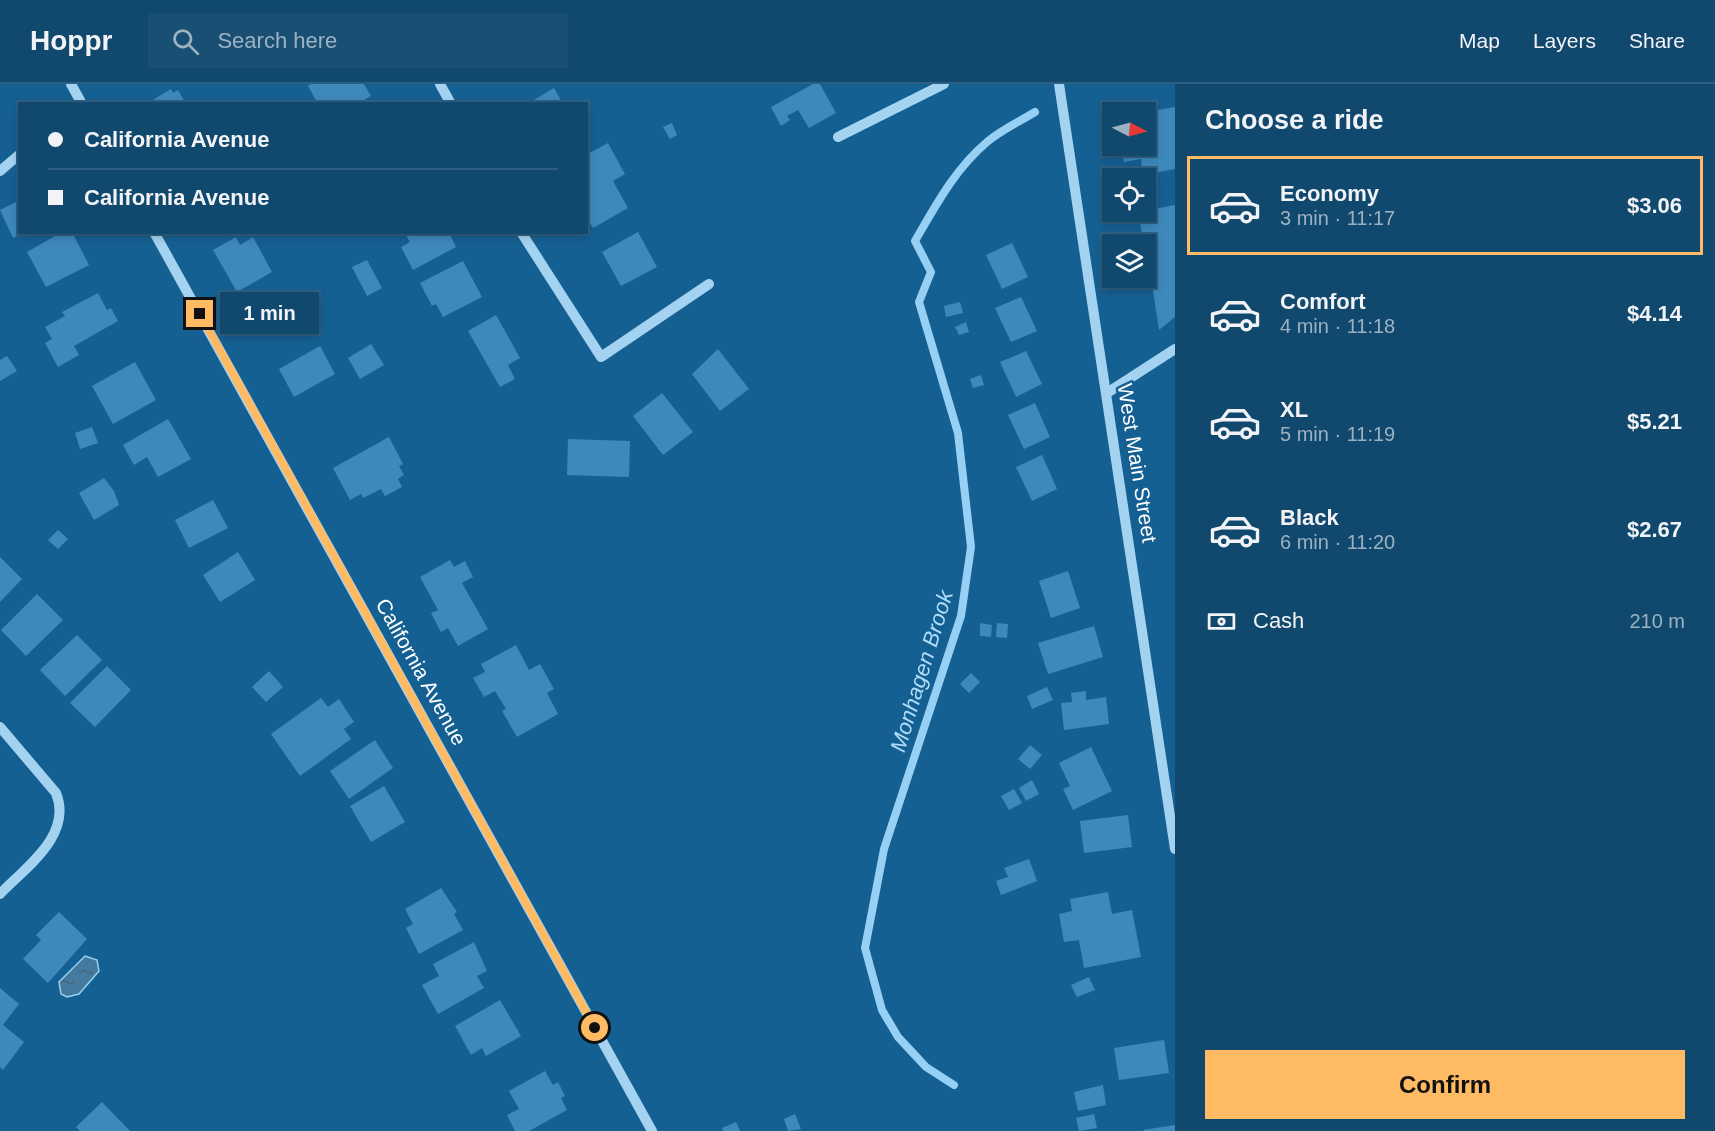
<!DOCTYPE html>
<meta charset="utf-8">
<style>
body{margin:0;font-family:Helvetica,sans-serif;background:#194f73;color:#f1f3f6;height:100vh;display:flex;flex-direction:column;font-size:22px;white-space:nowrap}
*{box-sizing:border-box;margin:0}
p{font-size:20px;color:#9cb2c2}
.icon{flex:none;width:33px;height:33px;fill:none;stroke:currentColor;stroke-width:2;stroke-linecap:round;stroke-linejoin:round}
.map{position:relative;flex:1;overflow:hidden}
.panel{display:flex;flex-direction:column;background:#10486e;width:540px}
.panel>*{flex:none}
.hud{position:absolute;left:18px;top:18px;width:570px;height:132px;border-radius:0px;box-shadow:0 3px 9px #0003,0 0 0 2px #306081;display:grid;align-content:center;height:132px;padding:0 30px;background:#10486e}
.needle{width:39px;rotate:96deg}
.controls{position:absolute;left:1102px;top:18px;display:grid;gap:12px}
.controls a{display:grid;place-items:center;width:54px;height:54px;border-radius:0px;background:#10486e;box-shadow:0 3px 9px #0003,0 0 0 2px #306081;font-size:30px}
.end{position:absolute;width:27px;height:27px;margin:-14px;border:8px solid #ffba64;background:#111;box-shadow:0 0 0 3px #111}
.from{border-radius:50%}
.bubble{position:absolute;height:42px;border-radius:0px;background:#10486e;box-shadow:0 3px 9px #0003,0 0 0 2px #306081;font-size:20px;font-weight:800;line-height:42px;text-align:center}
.hud b{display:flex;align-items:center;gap:21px;height:57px;font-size:22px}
.hud b+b{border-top:2px solid #306081}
.hud i{width:15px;height:15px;background:#f1f3f6}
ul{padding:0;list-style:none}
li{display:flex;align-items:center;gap:18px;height:99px;margin:0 12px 9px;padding:0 18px;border:3px solid transparent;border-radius:0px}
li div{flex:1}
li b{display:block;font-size:22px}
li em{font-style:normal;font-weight:800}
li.on{border-color:#ffba64}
li>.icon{width:54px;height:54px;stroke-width:1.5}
h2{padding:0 30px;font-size:27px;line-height:72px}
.pay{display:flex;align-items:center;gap:15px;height:66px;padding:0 30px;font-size:22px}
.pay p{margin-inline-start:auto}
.cta{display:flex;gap:12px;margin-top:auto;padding:12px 30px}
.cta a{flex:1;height:69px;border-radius:0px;background:#ffba64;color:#111;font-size:24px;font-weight:800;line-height:69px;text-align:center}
header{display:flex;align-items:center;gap:36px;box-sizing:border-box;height:84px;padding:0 30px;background:#10486e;border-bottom:2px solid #306081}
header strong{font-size:28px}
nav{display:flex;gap:33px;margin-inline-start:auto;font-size:21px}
.search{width:420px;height:54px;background:#194f73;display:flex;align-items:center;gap:15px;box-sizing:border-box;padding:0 21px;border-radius:0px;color:#9cb2c2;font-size:22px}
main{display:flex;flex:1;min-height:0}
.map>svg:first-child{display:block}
.water{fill:url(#water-ripples);stroke:#96d0f4;stroke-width:1.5}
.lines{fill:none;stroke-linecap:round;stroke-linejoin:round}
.stream{stroke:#96d0f4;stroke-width:8}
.building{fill:#3d89bb}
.minor{stroke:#a4d3f1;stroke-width:10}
.route{stroke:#ffba64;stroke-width:8}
.labels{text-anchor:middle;stroke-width:5;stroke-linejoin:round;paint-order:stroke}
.street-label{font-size:21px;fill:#fff;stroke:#156093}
.water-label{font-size:22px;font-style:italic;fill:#b0dcf8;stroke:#156093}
</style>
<header>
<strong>Hoppr</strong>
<div class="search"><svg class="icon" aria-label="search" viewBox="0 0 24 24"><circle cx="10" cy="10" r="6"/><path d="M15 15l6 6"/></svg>Search here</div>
<nav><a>Map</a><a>Layers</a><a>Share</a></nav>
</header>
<main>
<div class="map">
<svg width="1175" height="1047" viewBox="0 0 1175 1047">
<defs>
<pattern id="water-ripples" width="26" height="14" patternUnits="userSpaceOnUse" patternTransform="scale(1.5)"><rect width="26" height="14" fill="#447a9e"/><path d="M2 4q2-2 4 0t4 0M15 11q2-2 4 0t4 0" fill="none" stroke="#486375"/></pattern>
</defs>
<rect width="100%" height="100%" fill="#156093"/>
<!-- water -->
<polygon class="water" points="85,872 97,876 99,887 79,910 67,913 61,910 59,898"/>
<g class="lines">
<!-- stream -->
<path class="stream" d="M954,1001l-28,-18 -28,-30 -16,-27 -17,-62 19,-99 77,-233 10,-69 -13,-114 -39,-131 12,-30 -16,-31c21,-36 40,-72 72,-99 14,-12 32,-20 48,-30"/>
</g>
<!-- building -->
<g class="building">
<polygon points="311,0 364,0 371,12 357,20 318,20 308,2"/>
<polygon points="813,0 820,0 836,29 809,44 798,26 787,32 790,36 781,42 771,23"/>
<polygon points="554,4 563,20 527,20"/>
<polygon points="171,5 173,9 178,6 186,20 146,20"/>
<polygon points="1175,23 1175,85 1143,91 1141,75 1124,78 1121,62 1146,62 1146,28"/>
<polygon points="672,39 677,51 670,55 663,43"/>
<polygon points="608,59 625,90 613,97 628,124 593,144 586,132 586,71"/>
<polygon points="20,116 20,148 24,148 13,154 0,126"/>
<polygon points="1175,121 1175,233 1159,246 1146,160 1144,160 1138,128"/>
<polygon points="62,148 72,148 89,181 46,203 27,168"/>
<polygon points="404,148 449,148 456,163 413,186 401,163 410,158"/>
<polygon points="638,148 657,183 621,202 602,168"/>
<polygon points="236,153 240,161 253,153 272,188 237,208 213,166"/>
<polygon points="1012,159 1028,193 1002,205 986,171"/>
<polygon points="367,176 382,204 367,212 352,183"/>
<polygon points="463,177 482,213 443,233 436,220 432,222 420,199"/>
<polygon points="98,209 107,226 111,224 118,237 74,262 79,271 58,283 45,259 52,255 45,243 65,232 62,228"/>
<polygon points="1021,213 1037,247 1011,258 995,224"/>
<polygon points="960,218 963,229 946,233 944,222"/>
<polygon points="496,231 520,274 508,281 515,295 500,303 468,247"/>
<polygon points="966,238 969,248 959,251 955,243"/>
<polygon points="371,260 384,281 360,295 348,274"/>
<polygon points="320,262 335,290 294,313 279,285"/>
<polygon points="718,265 749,305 720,327 692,290"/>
<polygon points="1026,267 1042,300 1016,313 1000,278"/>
<polygon points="7,272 17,287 0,297 0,276"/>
<polygon points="135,278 156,316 113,340 92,302"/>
<polygon points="981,291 984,301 973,304 970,295"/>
<polygon points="662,309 693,348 663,371 633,332"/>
<polygon points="1035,319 1050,353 1024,365 1008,331"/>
<polygon points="168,335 191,375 158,393 147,373 134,381 123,361"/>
<polygon points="92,343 98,359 80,365 75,349"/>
<polygon points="389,353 403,380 399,382 404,391 398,395 402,403 385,412 381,405 363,414 361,410 350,416 333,384"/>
<polygon points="568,355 630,357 629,393 567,391"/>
<polygon points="1042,371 1057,405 1032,417 1016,383"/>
<polygon points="104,394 114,407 119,421 94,436 79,409"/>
<polygon points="213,416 228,444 189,464 175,436"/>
<polygon points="58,446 68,455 58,465 48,456"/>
<polygon points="238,468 255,496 220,518 203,491"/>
<polygon points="0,473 22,495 0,518"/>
<polygon points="450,476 454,483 465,477 473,493 462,499 488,545 458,562 448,544 441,548 431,529 438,526 420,493"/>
<polygon points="1068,487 1080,524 1051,534 1039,497"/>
<polygon points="37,510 63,536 26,572 1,546"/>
<polygon points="980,539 992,541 991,553 980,552"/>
<polygon points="997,539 1008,540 1007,554 996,553"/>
<polygon points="1094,542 1103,573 1048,590 1038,559"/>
<polygon points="77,551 102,576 65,612 40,586"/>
<polygon points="516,561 529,586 540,580 554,605 547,609 558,630 517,653 502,627 506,625 495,607 484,613 473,594 485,588 481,580"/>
<polygon points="107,582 131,606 95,643 70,619"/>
<polygon points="269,587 283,603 266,618 252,603"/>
<polygon points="971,589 980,598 969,609 960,600"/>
<polygon points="1047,603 1053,616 1032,625 1027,612"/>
<polygon points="1086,607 1086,616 1106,613 1109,640 1064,646 1061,619 1072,618 1071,609"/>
<polygon points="321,614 328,623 339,615 354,638 344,645 351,655 300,692 271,650"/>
<polygon points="375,656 393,684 349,715 330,687"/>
<polygon points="1030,661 1042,671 1030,685 1018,675"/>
<polygon points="1091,663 1112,707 1073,726 1063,705 1070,702 1059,679"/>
<polygon points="1032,696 1039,710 1026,717 1019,704"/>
<polygon points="384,702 405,738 371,758 350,722"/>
<polygon points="1014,705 1022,719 1009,726 1001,712"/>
<polygon points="1128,731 1132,763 1084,769 1080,737"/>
<polygon points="1029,775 1037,797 1001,811 996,797 1008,793 1004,784"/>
<polygon points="441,804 457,828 454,830 463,846 419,870 406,844 413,840 405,825"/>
<polygon points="1108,808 1112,830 1132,826 1141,873 1084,884 1079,856 1064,858 1059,830 1072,827 1070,815"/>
<polygon points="59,828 87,855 48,899 23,875 41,856 36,851"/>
<polygon points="474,858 487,887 477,892 484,904 438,930 422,901 439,892 433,880"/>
<polygon points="1089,893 1095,906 1077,913 1071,901"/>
<polygon points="0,904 19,920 3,941 24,958 3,986 0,983"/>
<polygon points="500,916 521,952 486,972 482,964 471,971 455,942"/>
<polygon points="1164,956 1169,989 1119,996 1114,964"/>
<polygon points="545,987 553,1001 558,998 565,1012 561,1014 567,1026 529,1047 515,1047 507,1031 519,1025 509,1007"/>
<polygon points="1103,1001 1106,1021 1078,1027 1074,1008"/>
<polygon points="102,1018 130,1047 80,1047 76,1043"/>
<polygon points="795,1030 801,1045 788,1047 784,1035"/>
<polygon points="1094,1030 1097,1044 1079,1047 1076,1034"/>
<polygon points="736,1038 740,1047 723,1047 722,1044"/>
<polygon points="1175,1041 1175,1047 1144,1047 1143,1046"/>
</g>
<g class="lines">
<!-- minor -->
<g class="minor">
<polyline points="71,0 82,20"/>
<polyline points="440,0 451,20"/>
<polyline points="1059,0 1175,765"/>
<polyline points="838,53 944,0"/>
<polyline points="0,87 20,70"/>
<polyline points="154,148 652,1047"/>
<polyline points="521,148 601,273 709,200"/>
<polyline points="1107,309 1175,265"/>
<path d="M0,643l56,66c17,42 -30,74 -56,101"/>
</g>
</g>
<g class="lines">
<!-- route -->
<polyline class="route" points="200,230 595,944"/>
</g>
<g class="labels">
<!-- street labels -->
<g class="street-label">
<text transform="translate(1137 379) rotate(81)" y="7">West Main Street</text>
<text transform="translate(421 588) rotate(61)" y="7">California Avenue</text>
</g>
<!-- water labels -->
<g class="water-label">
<text transform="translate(921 587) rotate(-73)" y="8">Monhagen Brook</text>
</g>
</g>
</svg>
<div class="controls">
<a><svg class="needle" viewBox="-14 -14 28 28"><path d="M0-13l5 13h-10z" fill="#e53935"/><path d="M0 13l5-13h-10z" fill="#9cb2c2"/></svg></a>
<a><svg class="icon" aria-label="locate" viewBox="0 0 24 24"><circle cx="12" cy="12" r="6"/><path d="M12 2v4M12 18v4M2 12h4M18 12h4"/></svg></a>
<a><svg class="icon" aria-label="layers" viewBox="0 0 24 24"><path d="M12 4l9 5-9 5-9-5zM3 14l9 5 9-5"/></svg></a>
</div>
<i class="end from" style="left:595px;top:944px"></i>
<i class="end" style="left:200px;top:230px"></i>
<div class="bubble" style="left:220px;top:208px;width:99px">1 min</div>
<div class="hud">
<b><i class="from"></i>California Avenue</b>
<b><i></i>California Avenue</b>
</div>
</div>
<section class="panel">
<h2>Choose a ride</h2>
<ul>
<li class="on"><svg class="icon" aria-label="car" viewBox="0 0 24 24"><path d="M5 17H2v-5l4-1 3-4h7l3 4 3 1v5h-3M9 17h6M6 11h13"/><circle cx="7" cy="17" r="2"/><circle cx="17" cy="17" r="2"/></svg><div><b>Economy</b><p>3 min · 11:17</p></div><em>$3.06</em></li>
<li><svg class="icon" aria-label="car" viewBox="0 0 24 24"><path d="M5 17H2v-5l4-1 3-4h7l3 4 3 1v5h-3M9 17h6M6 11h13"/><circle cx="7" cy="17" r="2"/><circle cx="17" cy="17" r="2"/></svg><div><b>Comfort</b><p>4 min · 11:18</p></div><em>$4.14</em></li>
<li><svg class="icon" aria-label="car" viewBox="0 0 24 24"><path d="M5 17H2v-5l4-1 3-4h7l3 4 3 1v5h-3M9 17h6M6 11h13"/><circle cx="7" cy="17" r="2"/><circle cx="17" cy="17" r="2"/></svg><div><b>XL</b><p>5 min · 11:19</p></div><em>$5.21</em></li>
<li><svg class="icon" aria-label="car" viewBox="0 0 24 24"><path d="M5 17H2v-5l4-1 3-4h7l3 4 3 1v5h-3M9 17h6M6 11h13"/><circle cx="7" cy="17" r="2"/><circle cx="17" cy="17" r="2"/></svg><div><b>Black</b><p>6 min · 11:20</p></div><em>$2.67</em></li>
</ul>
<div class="pay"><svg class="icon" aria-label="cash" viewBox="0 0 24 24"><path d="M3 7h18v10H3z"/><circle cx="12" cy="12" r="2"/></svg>Cash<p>210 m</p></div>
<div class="cta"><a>Confirm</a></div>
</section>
</main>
